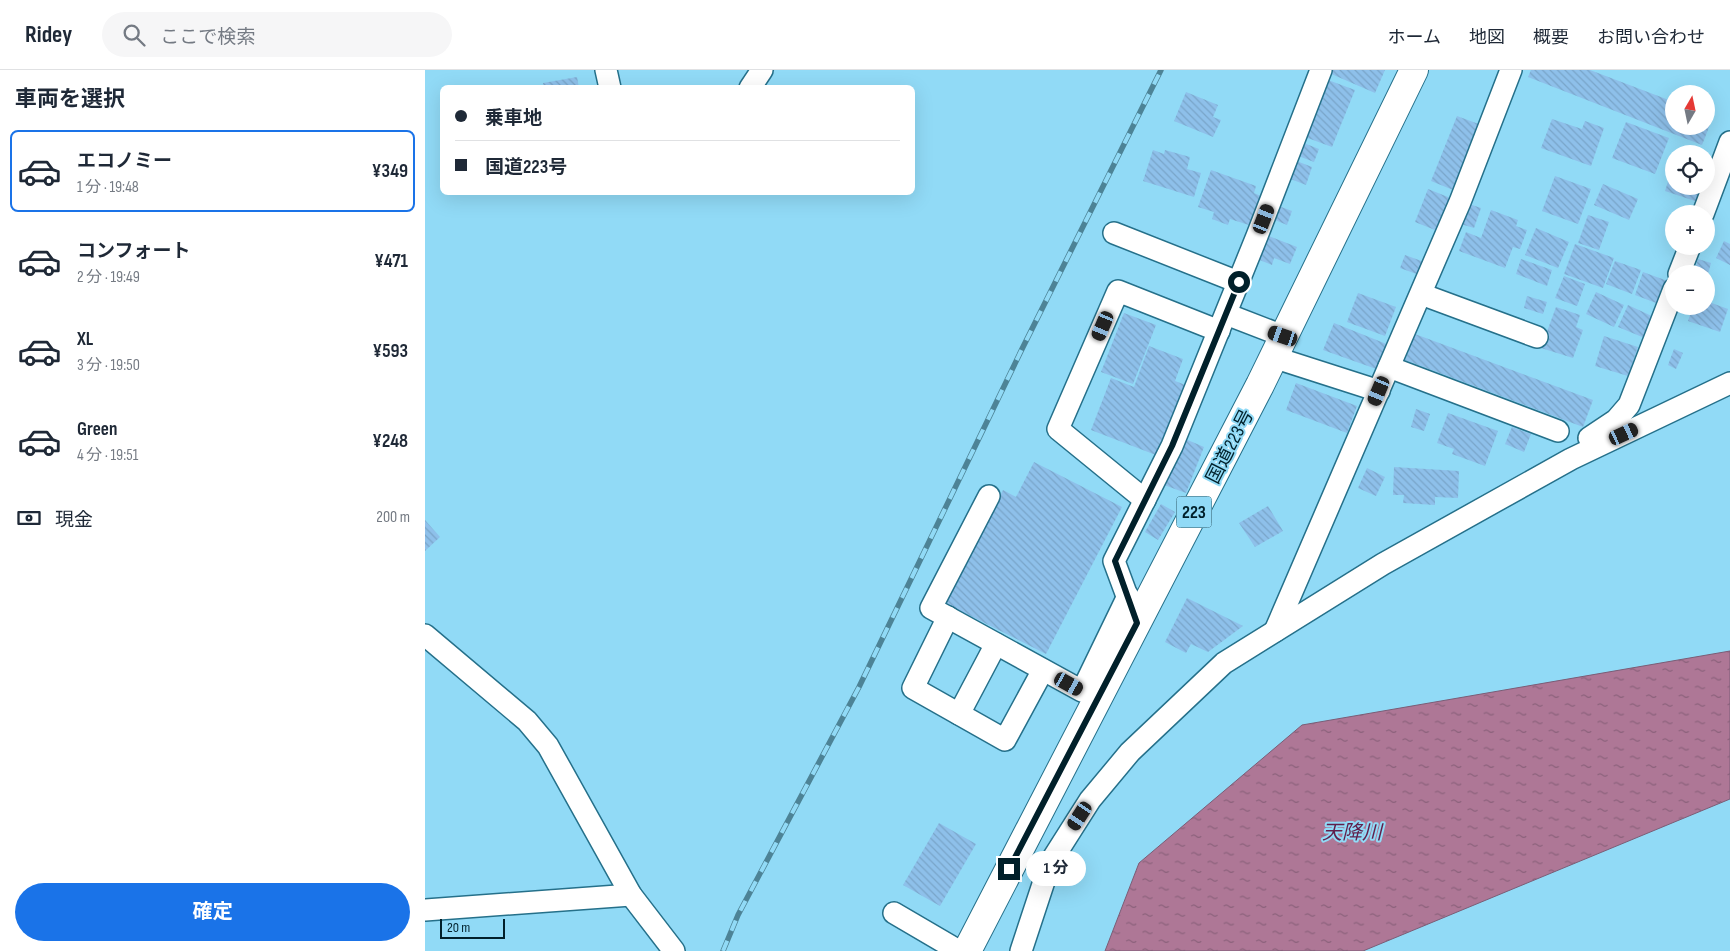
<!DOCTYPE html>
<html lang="ja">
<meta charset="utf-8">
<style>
body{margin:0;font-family:"Sofia Sans Condensed","Noto Sans JP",sans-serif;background:#f6f6f7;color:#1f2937;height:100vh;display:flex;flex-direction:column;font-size:19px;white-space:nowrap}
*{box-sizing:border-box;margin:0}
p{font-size:16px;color:#747a83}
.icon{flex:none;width:28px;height:28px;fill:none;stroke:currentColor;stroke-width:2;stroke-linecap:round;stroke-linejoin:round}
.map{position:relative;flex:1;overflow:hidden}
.panel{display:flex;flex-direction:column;background:#fff;width:425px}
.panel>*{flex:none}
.hud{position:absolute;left:15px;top:15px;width:475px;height:110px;border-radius:8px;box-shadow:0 5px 20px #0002;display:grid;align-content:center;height:110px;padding:0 15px;background:#fff}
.needle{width:32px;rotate:9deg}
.buttons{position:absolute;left:1240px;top:15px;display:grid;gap:10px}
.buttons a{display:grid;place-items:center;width:50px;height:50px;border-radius:50%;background:#fff;box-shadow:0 5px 20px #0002;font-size:25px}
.scale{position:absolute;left:15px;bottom:12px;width:65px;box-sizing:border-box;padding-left:5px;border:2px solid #01202a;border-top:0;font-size:14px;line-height:18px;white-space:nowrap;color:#01202a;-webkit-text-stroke:4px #91daf6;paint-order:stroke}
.end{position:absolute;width:22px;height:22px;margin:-11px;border:6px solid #01202a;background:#fff;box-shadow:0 0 0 2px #fff}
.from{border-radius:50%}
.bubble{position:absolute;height:35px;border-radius:18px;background:#fff;box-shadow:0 5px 20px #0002;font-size:16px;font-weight:700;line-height:35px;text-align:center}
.car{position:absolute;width:15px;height:30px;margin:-15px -8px;border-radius:6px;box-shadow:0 0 4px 1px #0007;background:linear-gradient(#222 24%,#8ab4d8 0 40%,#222 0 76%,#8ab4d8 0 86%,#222 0)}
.hud b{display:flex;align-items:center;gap:18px;height:48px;font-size:19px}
.hud b+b{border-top:1px solid #e0e1e3}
.hud i{width:12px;height:12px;background:#1f2937}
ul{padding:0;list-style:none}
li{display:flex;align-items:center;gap:15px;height:82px;margin:0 10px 8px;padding:0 5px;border:2px solid transparent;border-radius:8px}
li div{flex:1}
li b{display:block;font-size:19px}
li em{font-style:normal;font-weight:700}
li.current{border-color:#1a73e8}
li>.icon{width:45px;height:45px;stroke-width:1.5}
h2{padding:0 15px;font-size:22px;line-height:60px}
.pay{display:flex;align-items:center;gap:12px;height:55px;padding:0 15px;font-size:19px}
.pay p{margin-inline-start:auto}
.primary-button{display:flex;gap:10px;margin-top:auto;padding:10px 15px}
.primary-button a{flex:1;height:58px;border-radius:30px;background:#1a73e8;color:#fff;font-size:20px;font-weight:700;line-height:58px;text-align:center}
header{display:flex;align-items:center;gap:30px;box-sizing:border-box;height:70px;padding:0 25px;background:#fff;border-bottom:1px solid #e0e1e3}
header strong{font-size:24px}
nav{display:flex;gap:28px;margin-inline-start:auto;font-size:18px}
.search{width:350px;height:45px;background:#f6f6f7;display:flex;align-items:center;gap:12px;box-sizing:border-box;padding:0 18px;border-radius:28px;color:#747a83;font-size:19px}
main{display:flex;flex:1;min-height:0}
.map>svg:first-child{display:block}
.water{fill:url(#water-ripples);stroke:#7a5d76}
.building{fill:url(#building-back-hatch)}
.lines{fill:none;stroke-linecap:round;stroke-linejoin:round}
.street-casing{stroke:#25708a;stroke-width:24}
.highway-casing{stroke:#25708a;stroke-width:30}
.street{stroke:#fff;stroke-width:21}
.highway{stroke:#fff;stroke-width:28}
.rail-casing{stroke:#4d8396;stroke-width:5.5}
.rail{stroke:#91daf6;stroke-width:4;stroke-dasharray:11;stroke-linecap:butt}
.route{stroke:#01202a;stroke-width:6}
.labels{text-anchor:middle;stroke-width:4;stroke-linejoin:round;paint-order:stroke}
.shield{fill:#91daf6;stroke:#2c5867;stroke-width:1}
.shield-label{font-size:18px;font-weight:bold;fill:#01202a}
.street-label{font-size:19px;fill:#01202a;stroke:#91daf6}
.water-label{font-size:20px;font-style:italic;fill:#621f4a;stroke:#91daf6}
</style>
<header>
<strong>Ridey</strong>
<div class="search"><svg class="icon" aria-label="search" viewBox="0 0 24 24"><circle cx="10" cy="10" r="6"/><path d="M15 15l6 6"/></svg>ここで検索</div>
<nav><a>ホーム</a><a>地図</a><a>概要</a><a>お問い合わせ</a></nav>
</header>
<main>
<section class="panel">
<h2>車両を選択</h2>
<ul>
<li class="current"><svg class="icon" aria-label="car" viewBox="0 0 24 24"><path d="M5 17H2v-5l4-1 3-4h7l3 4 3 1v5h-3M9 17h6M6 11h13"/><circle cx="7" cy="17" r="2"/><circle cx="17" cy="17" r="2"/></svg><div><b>エコノミー</b><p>1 分 · 19:48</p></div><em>¥349</em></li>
<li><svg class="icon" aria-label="car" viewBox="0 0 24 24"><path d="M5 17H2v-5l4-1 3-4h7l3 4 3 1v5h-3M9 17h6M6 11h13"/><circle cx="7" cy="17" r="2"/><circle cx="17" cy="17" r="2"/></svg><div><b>コンフォート</b><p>2 分 · 19:49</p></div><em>¥471</em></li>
<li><svg class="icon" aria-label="car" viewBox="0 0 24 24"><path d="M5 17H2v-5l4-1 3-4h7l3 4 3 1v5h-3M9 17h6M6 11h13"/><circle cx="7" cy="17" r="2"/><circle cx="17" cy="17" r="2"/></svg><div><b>XL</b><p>3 分 · 19:50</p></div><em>¥593</em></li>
<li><svg class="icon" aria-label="car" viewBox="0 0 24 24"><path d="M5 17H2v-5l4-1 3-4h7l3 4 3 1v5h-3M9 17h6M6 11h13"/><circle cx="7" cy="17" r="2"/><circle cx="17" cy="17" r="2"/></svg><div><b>Green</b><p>4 分 · 19:51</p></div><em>¥248</em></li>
</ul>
<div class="pay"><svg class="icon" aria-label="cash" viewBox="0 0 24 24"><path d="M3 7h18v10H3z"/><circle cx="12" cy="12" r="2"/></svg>現金<p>200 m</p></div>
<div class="primary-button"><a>確定</a></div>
</section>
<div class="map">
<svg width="1305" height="881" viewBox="0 0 1305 881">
<defs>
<pattern id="water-ripples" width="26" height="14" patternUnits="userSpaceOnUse" patternTransform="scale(1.25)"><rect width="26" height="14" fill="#ae7796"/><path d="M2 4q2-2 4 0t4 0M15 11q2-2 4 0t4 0" fill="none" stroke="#8b617b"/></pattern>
<pattern id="building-back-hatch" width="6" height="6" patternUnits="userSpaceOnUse" patternTransform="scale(1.25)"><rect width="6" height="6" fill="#8ec0ea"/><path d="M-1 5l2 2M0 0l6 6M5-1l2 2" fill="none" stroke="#79a5c9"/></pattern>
</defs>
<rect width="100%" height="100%" fill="#91daf6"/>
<!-- water -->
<polygon class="water" points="1305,581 1305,729 938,881 680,881 714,793 877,655"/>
<!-- building -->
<g class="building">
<polygon points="905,0 960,0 950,23 904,3"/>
<polygon points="1106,0 1165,0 1249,32 1249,56 1281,56 1281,45 1288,47 1277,75 1103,7"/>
<polygon points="152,7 154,18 119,18 118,13"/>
<polygon points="903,10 930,20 907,77 880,67"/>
<polygon points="761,22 793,35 788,47 796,50 788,67 749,51"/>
<polygon points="1032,46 1059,56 1033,122 1006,111"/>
<polygon points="1127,49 1157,59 1160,51 1179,58 1166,96 1116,78"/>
<polygon points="1201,52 1244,68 1230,104 1187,88"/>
<polygon points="876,72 894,79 889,92 871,85"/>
<polygon points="728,80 739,84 740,80 765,87 762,99 776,103 769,127 718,111"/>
<polygon points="869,90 887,97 881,115 863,108"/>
<polygon points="1248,96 1249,116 1278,116 1273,132 1240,121"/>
<polygon points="786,100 831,116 829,123 838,127 827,156 805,149 803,155 787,149 789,142 773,137"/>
<polygon points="1130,106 1166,119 1153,154 1117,141"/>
<polygon points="1178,114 1213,129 1204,150 1169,135"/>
<polygon points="1003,119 1028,129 1015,162 990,152"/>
<polygon points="1038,132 1056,138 1049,158 1032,153"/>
<polygon points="851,135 867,141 862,155 845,148"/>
<polygon points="1066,140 1093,150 1091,156 1102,160 1095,179 1088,177 1080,198 1034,181 1041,162 1056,168"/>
<polygon points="1163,145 1184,152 1174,180 1153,173"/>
<polygon points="1111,158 1144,172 1133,198 1100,185"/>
<polygon points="841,165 872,177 865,194 849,188 847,195 832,189"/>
<polygon points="1299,171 1305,174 1305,195 1291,188"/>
<polygon points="1150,174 1189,188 1178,218 1139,204"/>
<polygon points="980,185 1002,193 997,206 975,198"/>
<polygon points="1096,189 1127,200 1122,216 1091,204"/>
<polygon points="1273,189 1286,193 1283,204 1269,204"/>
<polygon points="1190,191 1216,200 1207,224 1181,214"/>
<polygon points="1218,202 1248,213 1239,236 1210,225"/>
<polygon points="1139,206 1160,214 1152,236 1130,228"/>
<polygon points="1171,222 1199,235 1189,257 1161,244"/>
<polygon points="933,223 971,237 960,266 922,252"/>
<polygon points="1102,226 1122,232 1118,244 1099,238"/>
<polygon points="1281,231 1303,239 1295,262 1263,251 1268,236 1281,236"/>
<polygon points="1203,235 1231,248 1222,269 1193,257"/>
<polygon points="1131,237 1155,245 1151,257 1158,260 1148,288 1116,278"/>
<polygon points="699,243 731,255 708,314 676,302"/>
<polygon points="909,253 964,275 954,300 898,280"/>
<polygon points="990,264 1168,330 1158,357 980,290"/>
<polygon points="1179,266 1213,277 1203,306 1170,296"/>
<polygon points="724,276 758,289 750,311 763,316 736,387 666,360 686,308 709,317"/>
<polygon points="1249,279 1258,283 1251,299 1243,295"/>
<polygon points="871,313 932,336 922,363 861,340"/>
<polygon points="991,339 1005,344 999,361 986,357"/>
<polygon points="1023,343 1073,361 1060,396 1027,384 1029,379 1012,373"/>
<polygon points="1087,357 1106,364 1099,382 1080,374"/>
<polygon points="758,368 779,377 761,423 739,415"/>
<polygon points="609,392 697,437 621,584 520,533 578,420 591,427"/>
<polygon points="969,397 1034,401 1033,428 1010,427 1010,435 978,433 979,425 968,425"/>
<polygon points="942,398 960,407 951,426 933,418"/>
<polygon points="736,434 750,442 733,470 720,462"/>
<polygon points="843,436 858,461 830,477 814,453"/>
<polygon points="0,450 15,467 0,481"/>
<polygon points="762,528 818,556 783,582 766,574 761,583 740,572"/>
<polygon points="514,753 551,774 515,836 478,815"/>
</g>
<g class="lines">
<defs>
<g id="street">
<polyline points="181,0 185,18"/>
<polyline points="325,18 337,0"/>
<polyline points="1278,144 1305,72"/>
<polyline points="689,163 813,212"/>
<polyline points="1254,204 1265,176"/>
<polyline points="996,224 1112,267"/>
<polyline points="801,244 858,266"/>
<polyline points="848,287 954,321"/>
<polyline points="964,297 1133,361"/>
<polyline points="1164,368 1191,350 1204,335 1249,219"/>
<polyline points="564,426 506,538 657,621 703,526"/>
<polyline points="720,430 633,359 693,221 794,261"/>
<polyline points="523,547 488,618 580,670 618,600"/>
<polyline points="712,553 689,491 747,376 832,166 896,0"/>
<polyline points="850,561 1035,132 1086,0"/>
<polyline points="0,565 102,651 123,676 206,825 249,881"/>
<polyline points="534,644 571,574"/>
<polyline points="0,840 206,825"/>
<polyline points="469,843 534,881"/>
<polyline points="596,881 625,793 665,730 705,682 799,593 958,494 1146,389 1305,313"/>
</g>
<polyline id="highway" points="542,881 835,315 989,0"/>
</defs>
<!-- street casing -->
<use href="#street" class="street-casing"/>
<!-- highway casing -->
<use href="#highway" class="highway-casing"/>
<!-- street -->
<use href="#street" class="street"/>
<!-- highway -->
<use href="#highway" class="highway"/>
<defs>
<polyline id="rail" points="298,881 313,845 434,617 597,279 736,0"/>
</defs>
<!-- rail casing -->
<use href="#rail" class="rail-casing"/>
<!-- rail -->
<use href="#rail" class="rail"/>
</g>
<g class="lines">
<!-- route -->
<polyline class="route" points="584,799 712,553 690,491 747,376 814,212"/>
</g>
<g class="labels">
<!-- shield labels -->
<rect class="shield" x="751.5" y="426.5" width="35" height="31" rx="4"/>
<g class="shield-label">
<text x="769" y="448">223</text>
</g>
<!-- street labels -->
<g class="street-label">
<text transform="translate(804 376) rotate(-63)" y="7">国道223号</text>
</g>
<!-- water labels -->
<g class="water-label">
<text x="927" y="769">天降川</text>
</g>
</g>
</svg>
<div class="buttons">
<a><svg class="needle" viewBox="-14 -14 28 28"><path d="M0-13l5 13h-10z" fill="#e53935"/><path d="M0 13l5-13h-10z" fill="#747a83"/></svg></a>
<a><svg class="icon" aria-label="locate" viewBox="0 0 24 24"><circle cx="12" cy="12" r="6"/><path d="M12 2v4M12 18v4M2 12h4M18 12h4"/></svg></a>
<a>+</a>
<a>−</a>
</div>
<div class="scale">20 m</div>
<i class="end from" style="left:814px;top:212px"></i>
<i class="end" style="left:584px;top:799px"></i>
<div class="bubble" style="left:601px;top:781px;width:60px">1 分</div>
<i class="car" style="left:839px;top:149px;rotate:21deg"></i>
<i class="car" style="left:678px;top:256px;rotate:203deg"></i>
<i class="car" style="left:858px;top:266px;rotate:289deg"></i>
<i class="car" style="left:954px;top:321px;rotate:203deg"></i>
<i class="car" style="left:1199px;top:364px;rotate:65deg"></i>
<i class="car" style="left:644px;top:614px;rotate:119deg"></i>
<i class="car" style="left:655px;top:746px;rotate:213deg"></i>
<div class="hud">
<b><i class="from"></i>乗車地</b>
<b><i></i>国道223号</b>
</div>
</div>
</main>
